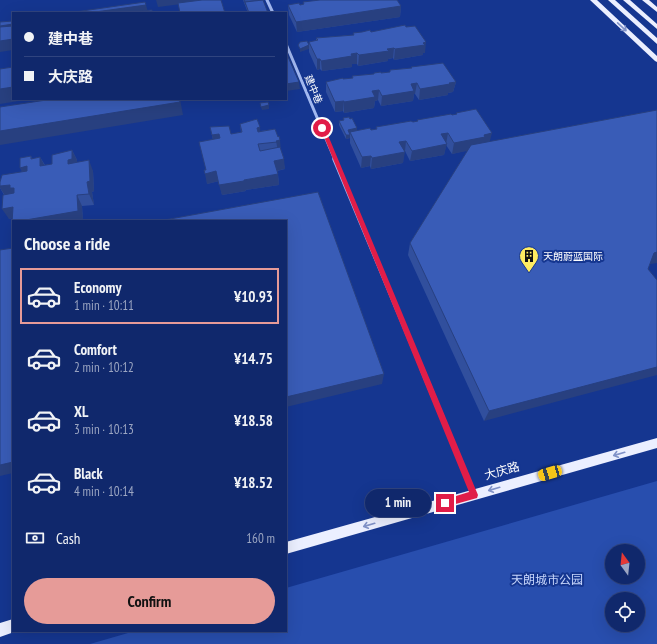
<!DOCTYPE html>
<meta charset="utf-8">
<style>
body{margin:0;font-family:"PT Sans Narrow","Noto Sans SC",sans-serif;background:#1e3474;color:#f1f3f6;height:100vh;display:flex;flex-direction:column;font-size:15px;white-space:nowrap}
*{box-sizing:border-box;margin:0}
p{font-size:13px;color:#9ca6c2}
.icon{flex:none;width:22px;height:22px;fill:none;stroke:currentColor;stroke-width:2;stroke-linecap:round;stroke-linejoin:round}
.map{position:relative;flex:1;overflow:hidden}
.sheet{position:absolute;left:12px;top:220px;width:275px;height:412px;display:flex;flex-direction:column;background:#10286c;border-radius:0px;box-shadow:0 4px 16px #0002,0 0 0 1px #30447f}
.sheet>*{flex:none}
.top-card{position:absolute;left:12px;top:12px;width:275px;height:88px;border-radius:0px;box-shadow:0 4px 16px #0002,0 0 0 1px #30447f;display:grid;align-content:center;height:88px;padding:0 12px;background:#10286c}
.needle{width:26px;rotate:345deg}
.tools{position:absolute;left:605px;top:544px;display:grid;gap:8px}
.tools a{display:grid;place-items:center;width:40px;height:40px;border-radius:50%;background:#10286c;box-shadow:0 4px 16px #0002,0 0 0 1px #30447f;font-size:20px}
.end{position:absolute;width:18px;height:18px;margin:-9px;border:5px solid #e11d48;background:#fff;box-shadow:0 0 0 2px #fff}
.from{border-radius:50%}
.bubble{position:absolute;height:28px;border-radius:14px;background:#10286c;box-shadow:0 4px 16px #0002,0 0 0 1px #30447f;font-size:13px;font-weight:700;line-height:28px;text-align:center}
.car{position:absolute;width:12px;height:24px;margin:-12px -6px;border-radius:5px;box-shadow:0 0 3px 1px #0007;background:linear-gradient(#f5c518 24%,#345 0 40%,#f5c518 0 76%,#345 0 86%,#f5c518 0)}
.top-card b{display:flex;align-items:center;gap:14px;height:38px;font-size:15px}
.top-card b+b{border-top:1px solid #30447f}
.top-card i{width:10px;height:10px;background:#f1f3f6}
ul{padding:0;list-style:none}
li{display:flex;align-items:center;gap:12px;height:56px;margin:0 8px 6px;padding:0 4px;border:2px solid transparent;border-radius:0px}
li div{flex:1}
li b{display:block;font-size:15px}
li em{font-style:normal;font-weight:700}
li.on{border-color:#e69b98}
li>.icon{width:36px;height:36px;stroke-width:1.5}
h2{padding:0 12px;font-size:18px;line-height:48px}
.pay{display:flex;align-items:center;gap:10px;height:44px;padding:0 12px;font-size:15px}
.pay p{margin-inline-start:auto}
.action{display:flex;gap:8px;margin-top:auto;padding:8px 12px}
.action a{flex:1;height:46px;border-radius:24px;background:#e69b98;color:#111;font-size:16px;font-weight:700;line-height:46px;text-align:center}
.map>svg:first-child{display:block}
.green{fill:#284eae;fill-rule:evenodd}
.lines{fill:none;stroke-linecap:round;stroke-linejoin:round}
.street-far2{stroke:#a2b8f0;stroke-width:3}
.street-far1{stroke:#a2b8f0;stroke-width:3.5}
.street{stroke:#a2b8f0;stroke-width:5}
.primary{fill:#ebefff;fill-rule:evenodd}
.wall{fill:#314f9d}
.shaded-wall{fill:#284080}
.building{fill:#395cb7;stroke:#284080}
.oneway{stroke:#8092c8}
.route{fill:#e11d48}
.labels{text-anchor:middle;stroke-width:4;stroke-linejoin:round;paint-order:stroke}
.street-label{font-size:10px;fill:#fff;stroke:#153690}
.poi-label{font-size:10px;fill:#fff;stroke:#153690;text-anchor:start}
.near-street-label{font-size:12px;fill:#fff;stroke:#153690}
.near-park-label{font-size:12px;fill:#c8d7fc;stroke:#153690}
</style>
<div class="map">
<svg width="657" height="644" viewBox="0 0 657 644">
<rect width="100%" height="100%" fill="#153690"/>
<!-- green -->
<path class="green" d="M657,481v163h-567l45,-13h151v-43zM612,551h26v26h-26zM612,599h26v26h-26z"/>
<g class="lines">
<!-- street-far2 -->
<g class="street-far2">
<polyline points="267,0 273,13"/>
<polyline points="286,44 335,160"/>
</g>
<!-- street-far1 -->
<polyline class="street-far1" points="334,159 422,370"/>
<!-- street -->
<polyline class="street" points="422,369 474,494"/>
<!-- primary -->
<g class="primary">
<polygon points="590,0 597,0 657,56 657,62 655,61"/>
<polygon points="608,0 615,0 657,38 657,44"/>
<polygon points="623,0 630,0 657,24 657,29"/>
<polygon points="642,0 649,0 657,7 657,12"/>
<polygon points="657,438 657,448 286,554 286,542"/>
<polygon points="13,619 13,631 17,631 0,637 0,623"/>
</g>
</g>
<!-- wall -->
<g class="wall">
<polygon points="243,0 263,0 268,13 248,13"/>
<polygon points="329,0 397,0 401,6 400,17 297,32 289,15 288,5 300,5 303,4 303,2"/>
<polygon points="371,32 425,53 423,53 423,55 394,60 393,58 388,59 388,61 358,66 357,64 352,64 352,67 322,71 320,69 317,70 309,52 309,42 316,41 316,38 353,35 353,33"/>
<polygon points="411,67 456,82 453,92 448,93 448,95 419,100 415,94 414,94 413,101 381,106 378,100 375,101 374,108 344,113 343,111 335,112 326,92 326,82 352,78 352,76 374,74 374,73 381,73 390,72 390,70 411,68"/>
<polygon points="456,113 490,142 650,264 484,421 408,255 410,243 468,150 452,154 446,145 444,155 410,161 405,151 404,151 403,163 371,169 370,166 361,168 350,143 350,138 346,139 339,125 339,121 343,120 343,118 350,119 357,128 357,131 371,130 376,129 376,127 413,122 417,122 417,120 456,115"/>
<polygon points="240,124 260,127 260,131 275,129 281,151 285,169 277,171 278,174 279,185 245,190 246,191 222,195 219,181 207,184 206,170 213,140 210,127 231,134 241,132"/>
<polygon points="72,150 77,160 77,162 93,171 94,191 92,192 94,205 82,206 83,221 13,221 13,225 12,223 12,218 9,219 4,195 0,188 0,182 22,172 31,156 32,159 40,157 45,165 52,164"/>
</g>
<!-- shaded-wall -->
<g class="shaded-wall">
<polygon points="156,0 205,0 205,1 158,7"/>
<polygon points="146,5 148,12 139,13 88,13"/>
<polygon points="401,6 400,17 297,32 296,22"/>
<polygon points="13,24 13,32 0,34 0,26"/>
<polygon points="13,39 13,50 0,52 0,41"/>
<polygon points="426,42 425,53 423,53 423,55 394,60 395,49"/>
<polygon points="309,45 309,49 300,52 300,49"/>
<polygon points="394,48 393,58 388,59 388,61 358,66 359,55"/>
<polygon points="357,53 357,64 352,64 352,67 322,71 321,61"/>
<polygon points="317,59 320,59 320,69 317,70"/>
<polygon points="299,82 300,89 286,91 286,84"/>
<polygon points="456,82 453,92 448,93 448,95 419,100 420,89"/>
<polygon points="417,83 415,94 414,94 413,101 381,106 382,96 411,84"/>
<polygon points="13,87 13,99 31,99 0,104 0,89"/>
<polygon points="379,90 378,100 375,101 374,108 344,113 344,102 372,91"/>
<polygon points="180,99 183,115 0,145 0,131"/>
<polygon points="344,101 343,111 335,112 335,102"/>
<polygon points="269,105 269,109 262,110 261,107"/>
<polygon points="260,127 261,138 257,128"/>
<polygon points="357,128 357,132 348,133 348,130"/>
<polygon points="448,133 446,144 441,134"/>
<polygon points="492,133 489,144 482,148 452,154 454,143 484,135"/>
<polygon points="219,134 221,145 214,146 212,135"/>
<polygon points="346,135 350,135 350,138 346,139"/>
<polygon points="280,140 281,151 278,151 276,141"/>
<polygon points="406,141 405,151 398,152 399,142"/>
<polygon points="447,144 444,155 410,161 412,151"/>
<polygon points="72,150 77,160 77,169 68,164 68,160"/>
<polygon points="405,152 403,163 371,169 372,158"/>
<polygon points="371,156 370,166 361,168 362,157"/>
<polygon points="40,157 46,168 40,166"/>
<polygon points="284,159 285,169 275,171 274,161"/>
<polygon points="89,160 93,171 94,191 92,192 94,205 89,194 87,182"/>
<polygon points="27,166 33,177 25,178 20,168"/>
<polygon points="216,171 219,181 207,184 205,174"/>
<polygon points="278,174 279,185 245,190 246,191 222,195 219,185 244,180"/>
<polygon points="10,185 14,188 21,198 6,197 0,188 0,186"/>
<polygon points="77,195 82,206 83,221 20,221"/>
<polygon points="13,207 19,217 9,219 2,209"/>
<polygon points="657,252 657,263 645,265 654,253"/>
<polygon points="657,367 657,375 484,421 489,411"/>
<polygon points="384,374 382,384 286,407 286,397"/>
<polygon points="13,462 13,473 0,476 0,465"/>
</g>
<!-- building -->
<g class="building">
<polygon points="202,0 221,0 225,13 180,13 178,3"/>
<polygon points="244,0 262,0 245,2 246,5"/>
<polygon points="263,0 268,13 249,13 245,2"/>
<polygon points="320,0 397,0 401,6 296,22 288,5 299,3 300,5 304,4 303,2"/>
<polygon points="145,2 146,5 88,13 68,13"/>
<polygon points="152,10 152,13 124,13"/>
<polygon points="13,21 13,24 0,26 0,22"/>
<polygon points="405,25 406,27 415,26 426,42 423,43 425,45 395,49 394,48 387,49 389,51 359,55 357,53 351,54 352,56 321,61 320,59 317,59 309,42 318,40 316,38 354,35 353,33 362,32 370,30 371,32"/>
<polygon points="13,26 13,39 0,41 0,27"/>
<polygon points="307,41 309,45 300,49 298,45 300,42"/>
<polygon points="286,52 299,82 286,84"/>
<polygon points="443,63 456,82 449,83 450,84 420,89 417,83 411,84 414,91 382,96 379,90 372,91 375,97 344,102 344,101 335,102 326,82 343,78 343,79 353,78 352,76 374,74 374,73 381,72 381,73 390,72 390,70 412,68 411,67"/>
<polygon points="13,67 13,87 0,89 0,69"/>
<polygon points="53,99 179,99 180,102 0,131 0,107"/>
<polygon points="268,102 269,105 261,107 260,103"/>
<polygon points="476,109 492,133 484,135 485,137 454,143 448,133 441,134 447,144 412,151 406,141 399,142 405,152 372,158 371,156 362,157 350,132 370,128 371,130 377,129 376,127 411,121 413,122 418,121 417,120 451,114 452,115 457,114 456,113"/>
<polygon points="657,110 657,252 654,253 648,269 657,280 657,367 489,411 410,243 471,145"/>
<polygon points="349,117 350,119 352,118 357,128 348,130 350,135 346,135 339,121 344,120 343,118"/>
<polygon points="257,119 260,127 257,128 258,132 275,129 278,137 279,136 280,140 276,141 277,142 258,144 260,151 280,147 284,159 274,161 278,174 244,180 244,181 219,185 216,171 205,174 204,170 206,170 199,142 220,138 219,134 212,135 210,127 229,126 231,134 242,132 240,124"/>
<polygon points="72,150 72,159 68,160 68,164 89,160 90,181 87,182 89,194 77,195 78,211 20,221 13,221 13,222 12,223 13,207 2,209 3,195 14,193 14,188 10,188 10,185 0,186 0,182 2,175 27,171 27,166 20,168 20,158 31,156 31,159 40,157 40,166 52,164 52,155"/>
<polygon points="318,192 384,374 286,397 286,221 159,221"/>
<polygon points="13,248 13,462 0,465 0,250"/>
</g>
<!-- one-way arrows -->
<defs><path id="oneway-shaft" d="M-6 0H5M1.5-3L5.5 0L1.5 3" fill="none" stroke-width="1.6" stroke-linecap="round" stroke-linejoin="round"/></defs>
<g class="oneway">
<use href="#oneway-shaft" transform="translate(622 27) rotate(43)"/>
<use href="#oneway-shaft" transform="translate(619 454) rotate(164)"/>
<use href="#oneway-shaft" transform="translate(494 489) rotate(164)"/>
<use href="#oneway-shaft" transform="translate(369 525) rotate(164)"/>
</g>
<!-- route -->
<polygon class="route" points="320,127 325,128 478,495 477,498 445,507 443,506 443,500 469,492"/>
<!-- icons -->
<defs>
<symbol id="building-pin" viewBox="-11 -11 22 30"><path d="M0 17L-7.5 6A9.5 9.5 0 1 1 7.5 6Z" fill="#ffec61" stroke="#153690"/><path d="M-4-6H4V6H1V3H-1V6H-4ZM-2.5-4.3h1.7v1.8h-1.7ZM.8-4.3h1.7v1.8H.8ZM-2.5-1h1.7V.8h-1.7ZM.8-1h1.7V.8H.8Z" fill="#111"/></symbol>
</defs>
<g fill-rule="evenodd">
<use href="#building-pin" x="518" y="245" width="22" height="30"/>
</g>
<g class="labels">
<!-- street labels -->
<g class="street-label">
<text transform="translate(314 89) rotate(67)" y="4">建中巷</text>
</g>
<!-- poi labels -->
<g class="poi-label">
<text x="543" y="260">天朗蔚蓝国际</text>
</g>
<!-- near-street labels -->
<g class="near-street-label">
<text transform="translate(502 471) rotate(-16)" y="4">大庆路</text>
</g>
<!-- near-park labels -->
<g class="near-park-label">
<text x="547" y="584">天朗城市公园</text>
</g>
</g>
</svg>
<div class="tools">
<a><svg class="needle" viewBox="-14 -14 28 28"><path d="M0-13l5 13h-10z" fill="#e53935"/><path d="M0 13l5-13h-10z" fill="#9ca6c2"/></svg></a>
<a><svg class="icon" aria-label="locate" viewBox="0 0 24 24"><circle cx="12" cy="12" r="6"/><path d="M12 2v4M12 18v4M2 12h4M18 12h4"/></svg></a>
</div>
<i class="end from" style="left:322px;top:128px"></i>
<i class="end" style="left:445px;top:503px"></i>
<div class="bubble" style="left:365px;top:489px;width:66px">1 min</div>
<i class="car" style="left:550px;top:473px;rotate:254deg"></i>
<div class="top-card">
<b><i class="from"></i>建中巷</b>
<b><i></i>大庆路</b>
</div>
<section class="sheet">
<h2>Choose a ride</h2>
<ul>
<li class="on"><svg class="icon" aria-label="car" viewBox="0 0 24 24"><path d="M5 17H2v-5l4-1 3-4h7l3 4 3 1v5h-3M9 17h6M6 11h13"/><circle cx="7" cy="17" r="2"/><circle cx="17" cy="17" r="2"/></svg><div><b>Economy</b><p>1 min · 10:11</p></div><em>¥10.93</em></li>
<li><svg class="icon" aria-label="car" viewBox="0 0 24 24"><path d="M5 17H2v-5l4-1 3-4h7l3 4 3 1v5h-3M9 17h6M6 11h13"/><circle cx="7" cy="17" r="2"/><circle cx="17" cy="17" r="2"/></svg><div><b>Comfort</b><p>2 min · 10:12</p></div><em>¥14.75</em></li>
<li><svg class="icon" aria-label="car" viewBox="0 0 24 24"><path d="M5 17H2v-5l4-1 3-4h7l3 4 3 1v5h-3M9 17h6M6 11h13"/><circle cx="7" cy="17" r="2"/><circle cx="17" cy="17" r="2"/></svg><div><b>XL</b><p>3 min · 10:13</p></div><em>¥18.58</em></li>
<li><svg class="icon" aria-label="car" viewBox="0 0 24 24"><path d="M5 17H2v-5l4-1 3-4h7l3 4 3 1v5h-3M9 17h6M6 11h13"/><circle cx="7" cy="17" r="2"/><circle cx="17" cy="17" r="2"/></svg><div><b>Black</b><p>4 min · 10:14</p></div><em>¥18.52</em></li>
</ul>
<div class="pay"><svg class="icon" aria-label="cash" viewBox="0 0 24 24"><path d="M3 7h18v10H3z"/><circle cx="12" cy="12" r="2"/></svg>Cash<p>160 m</p></div>
<div class="action"><a>Confirm</a></div>
</section>
</div>
